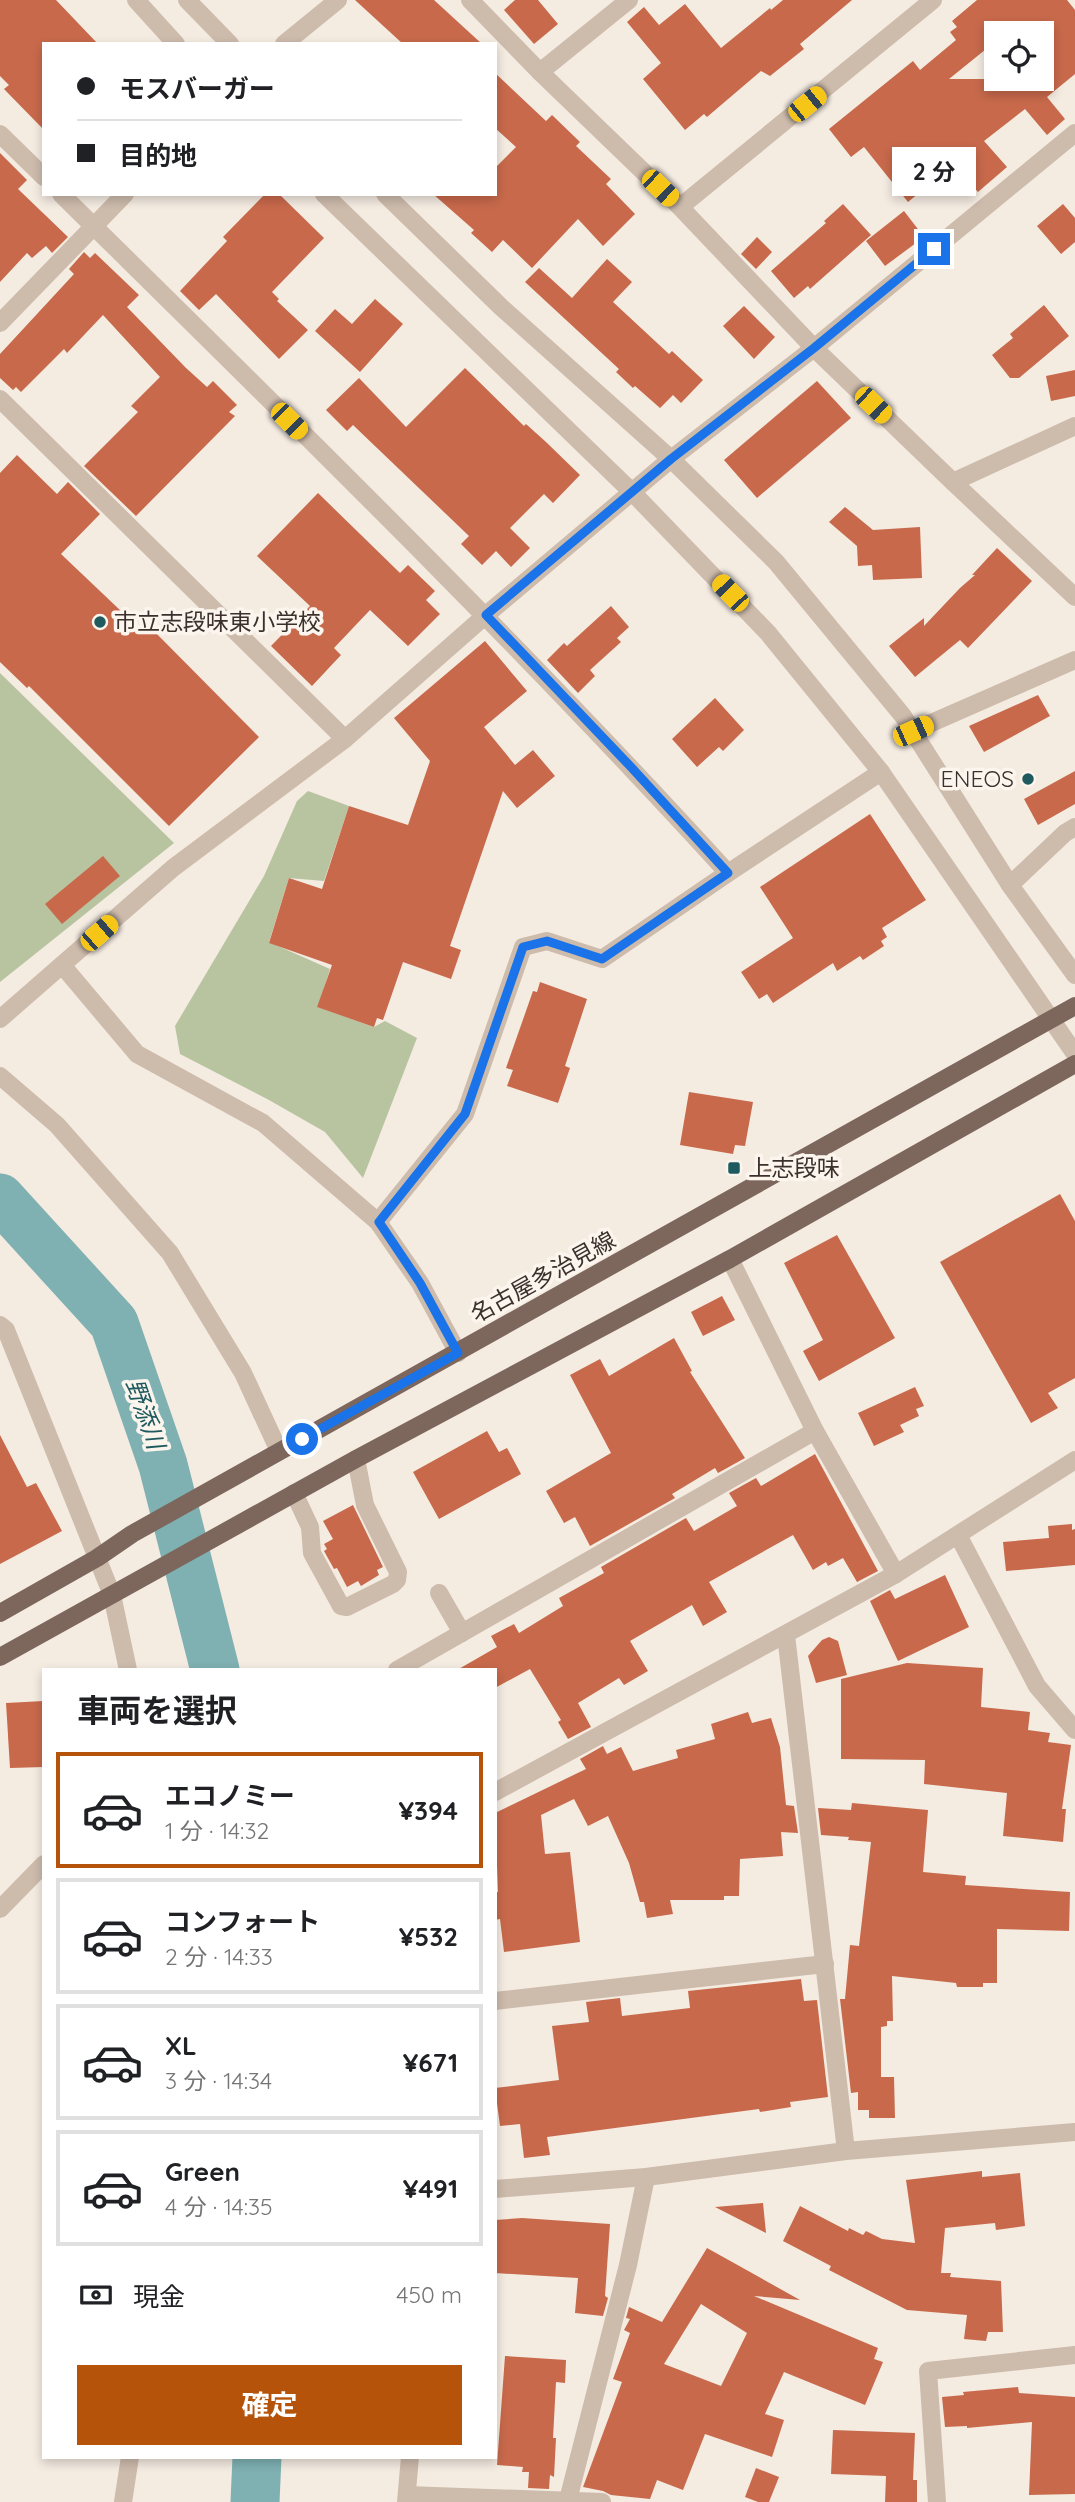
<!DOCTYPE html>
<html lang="ja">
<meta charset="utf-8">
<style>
body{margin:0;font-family:Quicksand,"Noto Sans JP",sans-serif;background:#f6f6f6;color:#202124;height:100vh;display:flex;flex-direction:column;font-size:26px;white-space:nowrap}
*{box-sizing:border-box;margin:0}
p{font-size:23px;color:#757577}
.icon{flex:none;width:38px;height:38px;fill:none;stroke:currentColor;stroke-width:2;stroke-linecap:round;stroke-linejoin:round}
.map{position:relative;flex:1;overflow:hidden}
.sheet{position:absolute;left:42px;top:1668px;width:455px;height:791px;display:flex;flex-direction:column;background:#fff;border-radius:0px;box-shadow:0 4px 10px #0003}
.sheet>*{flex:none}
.guide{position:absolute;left:42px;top:42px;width:455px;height:154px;border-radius:0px;box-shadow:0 4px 10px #0003;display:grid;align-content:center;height:154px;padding:0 35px;background:#fff}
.tools{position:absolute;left:984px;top:21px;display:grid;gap:14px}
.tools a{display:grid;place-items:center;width:70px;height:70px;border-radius:0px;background:#fff;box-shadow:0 4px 10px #0003;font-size:35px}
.end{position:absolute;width:32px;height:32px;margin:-16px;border:9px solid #1a73e8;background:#fff;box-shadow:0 0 0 4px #fff}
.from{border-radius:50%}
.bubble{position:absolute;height:49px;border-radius:0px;background:#fff;box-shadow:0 4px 10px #0003;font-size:23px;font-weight:700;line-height:49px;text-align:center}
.car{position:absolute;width:21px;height:42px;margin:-21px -10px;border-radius:9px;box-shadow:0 0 5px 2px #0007;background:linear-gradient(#f5c518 24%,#345 0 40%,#f5c518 0 76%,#345 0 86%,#f5c518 0)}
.guide b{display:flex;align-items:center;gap:24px;height:66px;font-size:26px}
.guide b+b{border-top:2px solid #e0e0e0}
.guide i{width:18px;height:18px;background:#202124}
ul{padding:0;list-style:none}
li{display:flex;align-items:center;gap:21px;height:116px;margin:0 14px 10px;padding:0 21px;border:4px solid #e0e0e0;border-radius:0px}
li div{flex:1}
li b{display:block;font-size:26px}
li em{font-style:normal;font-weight:700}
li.active{border-color:#b45309}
li>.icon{width:63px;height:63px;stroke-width:1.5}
h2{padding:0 35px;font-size:32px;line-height:84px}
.pay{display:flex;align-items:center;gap:18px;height:77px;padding:0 35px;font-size:26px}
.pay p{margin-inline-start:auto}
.button{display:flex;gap:14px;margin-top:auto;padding:14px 35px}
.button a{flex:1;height:80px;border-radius:0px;background:#b45309;color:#fff;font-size:28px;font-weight:700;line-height:80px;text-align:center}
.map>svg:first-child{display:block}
.green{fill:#b8c4a0}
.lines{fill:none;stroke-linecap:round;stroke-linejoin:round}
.river{stroke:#7fb0b2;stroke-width:49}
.building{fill:#c8694b;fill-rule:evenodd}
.minor{stroke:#cdbbac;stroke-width:18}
.major{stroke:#7d675c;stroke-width:18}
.route{stroke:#1a73e8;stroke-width:9}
.poi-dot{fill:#1f5a5e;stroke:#fbf5ee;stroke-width:2.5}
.labels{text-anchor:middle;stroke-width:7;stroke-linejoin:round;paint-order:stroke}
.poi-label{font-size:23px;fill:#3b302b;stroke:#fbf5ee;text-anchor:start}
.street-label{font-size:23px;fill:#3b302b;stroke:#fbf5ee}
.water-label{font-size:24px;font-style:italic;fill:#1f5a5e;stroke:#fbf5ee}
</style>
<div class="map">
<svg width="1075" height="2502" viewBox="0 0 1075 2502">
<rect width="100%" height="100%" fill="#f4ebe1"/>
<!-- green -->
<g class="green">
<polygon points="0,673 174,843 0,982"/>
<polygon points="308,791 349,806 324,881 289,878 269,942 330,969 318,1007 374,1027 385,1021 417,1038 363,1178 325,1132 269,1100 180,1054 175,1026 264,876 297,801"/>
</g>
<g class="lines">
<!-- river -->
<g class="river">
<polyline points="0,1198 114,1323 163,1465 215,1670"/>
<polyline points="255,2502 257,2457"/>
</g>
</g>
<!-- building -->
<g class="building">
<polygon points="0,0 56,0 98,44 44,44 44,130 4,89 9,85 0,76"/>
<polygon points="355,0 434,0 482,44 403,44"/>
<polygon points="515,0 538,0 558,24 534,44 504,10"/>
<polygon points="783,0 852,0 800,44 804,49 770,76 761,71 707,117 704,114 685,130 643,79 661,63 627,22 644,7 659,25 685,4 721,48 770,8 771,10"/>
<path d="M977,0h90l8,10v64l-28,23 18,22 -18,16 -22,-26 -41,32 23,26 -29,25 -25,-27 -45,37 -44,-55 -13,10 -22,-28 84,-68 7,9 36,-30 -6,-8 7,-5 -5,-6zM996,33h45v46h-92l47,-38z"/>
<polygon points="495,73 546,121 552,115 580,142 576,146 611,179 606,184 635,214 603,246 578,219 532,268 503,240 492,252 471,233 474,230 433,194 495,194 495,168 516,147 495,128"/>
<polygon points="0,153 27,180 18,189 68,237 52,253 46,246 32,258 27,253 0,282"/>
<polygon points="265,194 279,194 324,238 272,292 279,299 277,301 308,330 279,359 216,294 199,310 180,291 227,241 223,237"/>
<polygon points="843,204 871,235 810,289 808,286 794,298 771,271 826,223 824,221"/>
<polygon points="1063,204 1075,218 1075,242 1061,254 1037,226"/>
<polygon points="904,211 924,237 885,266 866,241"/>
<polygon points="757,237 772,252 756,269 741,254"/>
<polygon points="84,252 90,258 95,253 139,295 127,307 186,368 207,387 213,381 237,405 229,412 235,416 136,516 84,466 138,412 131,406 160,377 103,315 67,353 64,349 21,392 16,387 13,390 0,378 0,354 74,274 69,269"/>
<polygon points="607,259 632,282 613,302 669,354 672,351 703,380 681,403 673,395 660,408 635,386 633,388 616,372 619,369 525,282 539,268 572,298"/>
<polygon points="375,299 403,324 360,372 315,331 335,309 352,324"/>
<polygon points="1044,305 1069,336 1019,378 1010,378 992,355 1013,338 1010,334"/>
<polygon points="744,306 775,337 754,359 723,326"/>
<polygon points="465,368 524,426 526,424 546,442 580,475 553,503 544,494 510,528 530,548 511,567 496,551 482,565 461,544 469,536 353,425 347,431 326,410 359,378 406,427"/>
<polygon points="1075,370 1075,396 1051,401 1046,376"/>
<polygon points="817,381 851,418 757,498 724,460"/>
<polygon points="17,455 57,494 68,482 100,514 61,554 142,631 148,625 259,737 169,826 29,686 27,688 0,662 0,473"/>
<polygon points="318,493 400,573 408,565 435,591 426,600 440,614 408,646 370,610 334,648 341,655 312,686 271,646 310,606 257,556"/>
<polygon points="845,507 873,530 920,527 922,578 873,580 872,565 858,566 857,546 829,522"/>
<polygon points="997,548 1032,581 968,648 960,640 915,677 889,646 924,618 924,626 960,588 975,575 972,575"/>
<polygon points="611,606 629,627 617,638 621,642 590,670 595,676 578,693 547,660 564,643 567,646"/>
<polygon points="485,641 527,691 484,727 515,765 533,750 555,776 517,808 503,791 450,946 461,950 451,979 403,962 383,1020 377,1018 374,1027 317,1007 332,965 269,943 289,878 322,889 349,806 408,825 430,761 394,718"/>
<polygon points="1038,695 1050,716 984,752 969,726"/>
<polygon points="715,698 744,730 723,751 719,747 697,767 672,739"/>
<polygon points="1075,771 1075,804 1038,825 1024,799"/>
<polygon points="870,814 926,900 882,928 887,937 881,941 884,946 863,960 860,956 837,971 833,963 773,1003 767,994 759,999 741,972 793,938 760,887"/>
<polygon points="103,856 120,876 62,924 45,904"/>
<polygon points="540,982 587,999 565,1066 570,1068 558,1103 507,1086 513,1070 506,1068 533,991 537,992"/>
<polygon points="689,1092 753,1102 745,1146 735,1145 733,1154 680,1145"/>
<polygon points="1060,1194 1075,1221 1075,1378 1048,1393 1058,1408 1031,1423 940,1262"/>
<polygon points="837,1235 895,1338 819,1381 803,1351 823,1340 784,1263"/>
<polygon points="722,1296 735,1320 703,1336 691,1312"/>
<polygon points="674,1338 692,1371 690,1372 745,1458 718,1473 715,1468 672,1494 675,1498 590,1546 575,1517 564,1523 546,1491 611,1453 570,1375 600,1359 609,1376"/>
<polygon points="915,1387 924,1406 916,1409 919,1416 900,1425 904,1432 874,1446 858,1413"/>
<polygon points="487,1431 499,1452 507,1448 521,1474 439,1519 413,1472"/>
<polygon points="0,1435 27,1487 36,1483 62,1531 0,1564"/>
<polygon points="815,1454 878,1571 857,1582 843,1558 828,1566 826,1562 813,1570 793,1535 709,1582 727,1612 703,1626 692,1605 630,1641 648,1671 624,1685 619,1678 578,1703 591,1727 568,1739 558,1722 561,1720 530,1669 495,1688 495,1670 457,1670 497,1647 491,1636 514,1624 519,1633 563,1606 559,1598 604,1573 601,1567 686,1518 694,1531 737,1506 729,1493 756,1478 761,1486"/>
<polygon points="353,1505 383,1567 377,1570 379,1575 361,1586 358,1581 347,1587 337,1568 334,1569 324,1551 327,1549 324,1544 333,1539 323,1521"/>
<polygon points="1072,1524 1072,1530 1075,1529 1075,1565 1006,1571 1003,1542 1049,1538 1048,1526"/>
<polygon points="945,1575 969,1627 898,1661 870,1601 890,1590 895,1599"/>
<polygon points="829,1637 838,1641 847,1675 816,1683 808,1656 822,1640"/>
<polygon points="907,1663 983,1668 981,1707 1030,1712 1028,1730 1050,1733 1048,1742 1071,1745 1062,1809 1066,1809 1063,1842 1003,1836 1007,1793 924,1784 925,1760 841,1759 841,1679"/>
<polygon points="44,1701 44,1767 10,1768 6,1703"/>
<polygon points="748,1712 752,1723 771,1718 780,1747 786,1805 794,1806 798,1833 781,1832 783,1856 740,1859 739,1896 724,1896 724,1900 670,1900 673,1914 647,1918 644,1902 640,1902 629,1863 608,1816 588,1826 574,1799 541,1815 545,1854 570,1852 580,1942 504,1952 500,1919 495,1920 495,1892 498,1892 495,1813 586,1769 580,1759 603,1746 607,1754 621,1747 633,1771 678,1758 676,1750 715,1739 711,1724"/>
<polygon points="852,1803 928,1810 923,1872 966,1876 965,1885 1070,1892 1069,1931 997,1929 997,1983 983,1983 983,1987 957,1987 956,1983 892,1976 893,2021 887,2021 887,2026 881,2027 881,2077 894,2077 895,2118 869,2118 869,2110 858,2110 858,2092 851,2093 840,1999 845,1999 850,1945 859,1946 871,1842 848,1840 849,1837 821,1835 818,1808 851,1810"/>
<polygon points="801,1979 804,2001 817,2000 828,2097 790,2102 791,2107 760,2112 759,2109 547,2137 550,2155 524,2158 520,2124 500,2126 495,2088 559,2080 552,2026 589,2022 586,2002 620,1998 622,2016 690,2008 688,1991"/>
<polygon points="982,2171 982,2177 1020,2173 1025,2226 996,2230 995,2223 945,2228 941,2273 951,2273 950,2277 1001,2281 1003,2332 988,2332 986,2341 964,2339 967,2315 907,2310 829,2270 831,2266 783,2241 800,2206 848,2231 849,2228 863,2235 866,2231 882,2239 915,2243 906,2180"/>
<polygon points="763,2203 766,2233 715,2207"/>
<polygon points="522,2218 610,2224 605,2296 608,2298 603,2316 575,2313 578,2278 495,2273 495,2220"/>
<path d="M707,2248l93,52 -46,-4 124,52 -4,11 9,3 -18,43 -81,-33 -19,42 19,6 -12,37 -67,-23 -22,56 -26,-10 -7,19 -39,-4 -8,-4 -20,-4 39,-105 -9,-3 17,-46 -6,-3 6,-11 -4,-1 3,-11 33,15zM701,2304l46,29 -26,53 -57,-22z"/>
<polygon points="505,2356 566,2360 565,2383 556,2382 553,2438 556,2438 554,2477 550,2475 549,2489 528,2488 529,2472 522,2472 523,2467 497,2465"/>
<polygon points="1018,2387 1019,2393 1075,2397 1075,2494 1029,2495 1032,2422 967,2428 967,2426 945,2427 942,2397 964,2395 963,2392"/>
<polygon points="833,2430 915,2433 913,2480 917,2480 917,2502 885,2502 886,2476 831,2474"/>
<polygon points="756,2468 779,2477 769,2502 758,2502 745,2497"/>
</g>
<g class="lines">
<!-- minor -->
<g class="minor">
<polyline points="136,0 176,44"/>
<polyline points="187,0 230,44"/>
<polyline points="470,0 540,72 680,207 814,348 953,482 1075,426"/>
<polyline points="284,44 338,0"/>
<polyline points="540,72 629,0"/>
<polyline points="0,134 44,177"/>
<path d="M61,194c226,223 453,444 667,679l153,-101"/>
<polyline points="324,194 633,493 768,633 881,772 1075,1054"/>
<polyline points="385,194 501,307 671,459 776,562 903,716 1010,885 1075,975"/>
<polyline points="680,207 933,0"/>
<polyline points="0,323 125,194"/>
<polyline points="0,399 345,739"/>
<polyline points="953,482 1075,597"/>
<polyline points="913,731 1075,660"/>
<polyline points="1010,885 1065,833 1075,827"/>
<polyline points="62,965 137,1054 263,1123 378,1222 420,1283 458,1353"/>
<polyline points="0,1019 173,868 345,739 486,615 671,459 814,348 1075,133"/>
<polyline points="0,1076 57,1125 170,1253 243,1373 279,1451"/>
<polyline points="378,1222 465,1114 523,947 547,941 602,959 728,873"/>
<polyline points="730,1259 815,1431 896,1574"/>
<polyline points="0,1325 6,1330 112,1595 128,1670"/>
<polyline points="294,1493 310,1527 312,1553 341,1606 347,1607 393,1584 397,1580 398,1572 365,1505 356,1459"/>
<polyline points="958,1535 1037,1686 1075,1730"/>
<polyline points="439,1593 462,1633"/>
<polyline points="786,1635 846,2151"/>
<polyline points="397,1670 815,1431"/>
<polyline points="495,1792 896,1574 1075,1460"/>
<polyline points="0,1909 44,1864"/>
<polyline points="495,2001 825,1964"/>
<polyline points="495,2189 646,2177 846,2151 1075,2132"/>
<polyline points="407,2495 602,2502"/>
<polyline points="568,2500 628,2265 646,2177"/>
<polyline points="123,2502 130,2457"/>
<polyline points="406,2502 410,2457"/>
<polyline points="937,2502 928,2371 1075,2355"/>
</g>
<!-- major -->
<g class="major">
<polyline points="0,1613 97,1558 132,1534 1075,1006"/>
<polyline points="0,1657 356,1459 730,1259 1075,1064"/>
</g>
</g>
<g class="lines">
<!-- route -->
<polyline class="route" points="302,1439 458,1353 420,1283 379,1222 465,1114 523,947 547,941 602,959 728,873 631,767 486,615 671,459 814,348 934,249"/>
</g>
<!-- markers -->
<g class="poi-dot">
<circle cx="100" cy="622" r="7"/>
<circle cx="1028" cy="779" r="7"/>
<rect x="727" y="1161" width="14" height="14" rx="3.5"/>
</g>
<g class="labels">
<!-- poi labels -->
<g class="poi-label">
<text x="114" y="630">市立志段味東小学校</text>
<text x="1014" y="787" text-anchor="end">ENEOS</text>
<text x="748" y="1176">上志段味</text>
</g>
<!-- street labels -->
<g class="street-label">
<text transform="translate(543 1277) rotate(-29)" y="8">名古屋多治見線</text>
</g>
<!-- water labels -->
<g class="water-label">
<text transform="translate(145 1414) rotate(71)" y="8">野添川</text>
</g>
</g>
</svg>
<div class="tools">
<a><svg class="icon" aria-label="locate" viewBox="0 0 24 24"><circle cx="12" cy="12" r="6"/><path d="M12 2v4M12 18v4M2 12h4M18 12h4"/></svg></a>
</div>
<i class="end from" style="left:302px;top:1439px"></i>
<i class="end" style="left:934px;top:249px"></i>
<div class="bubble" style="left:892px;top:147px;width:84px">2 分</div>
<i class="car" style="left:807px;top:104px;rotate:51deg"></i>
<i class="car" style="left:660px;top:188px;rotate:134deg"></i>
<i class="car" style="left:873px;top:405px;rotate:134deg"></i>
<i class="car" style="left:289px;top:421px;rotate:135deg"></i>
<i class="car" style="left:730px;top:593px;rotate:316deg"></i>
<i class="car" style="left:913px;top:731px;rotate:66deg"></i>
<i class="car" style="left:99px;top:933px;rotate:49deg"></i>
<div class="guide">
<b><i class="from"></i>モスバーガー</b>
<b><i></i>目的地</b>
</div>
<section class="sheet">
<h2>車両を選択</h2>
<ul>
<li class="active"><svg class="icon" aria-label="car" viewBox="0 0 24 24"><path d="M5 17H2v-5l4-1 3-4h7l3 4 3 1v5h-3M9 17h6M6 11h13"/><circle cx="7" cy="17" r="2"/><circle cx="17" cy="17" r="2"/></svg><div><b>エコノミー</b><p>1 分 · 14:32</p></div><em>¥394</em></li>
<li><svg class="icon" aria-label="car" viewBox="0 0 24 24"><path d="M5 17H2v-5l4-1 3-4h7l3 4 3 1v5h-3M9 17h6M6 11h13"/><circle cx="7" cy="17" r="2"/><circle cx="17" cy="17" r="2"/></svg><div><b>コンフォート</b><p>2 分 · 14:33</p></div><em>¥532</em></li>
<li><svg class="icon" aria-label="car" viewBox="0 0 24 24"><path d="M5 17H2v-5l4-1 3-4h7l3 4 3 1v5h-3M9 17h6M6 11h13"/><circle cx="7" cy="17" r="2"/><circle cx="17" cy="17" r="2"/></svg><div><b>XL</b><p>3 分 · 14:34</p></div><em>¥671</em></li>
<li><svg class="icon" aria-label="car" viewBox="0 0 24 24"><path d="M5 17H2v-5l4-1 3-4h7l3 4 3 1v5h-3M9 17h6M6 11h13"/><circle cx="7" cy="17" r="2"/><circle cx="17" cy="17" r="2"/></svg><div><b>Green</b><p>4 分 · 14:35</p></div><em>¥491</em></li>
</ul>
<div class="pay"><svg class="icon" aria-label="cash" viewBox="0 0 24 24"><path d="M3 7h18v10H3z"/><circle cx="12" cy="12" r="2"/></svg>現金<p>450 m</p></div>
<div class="button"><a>確定</a></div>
</section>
</div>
